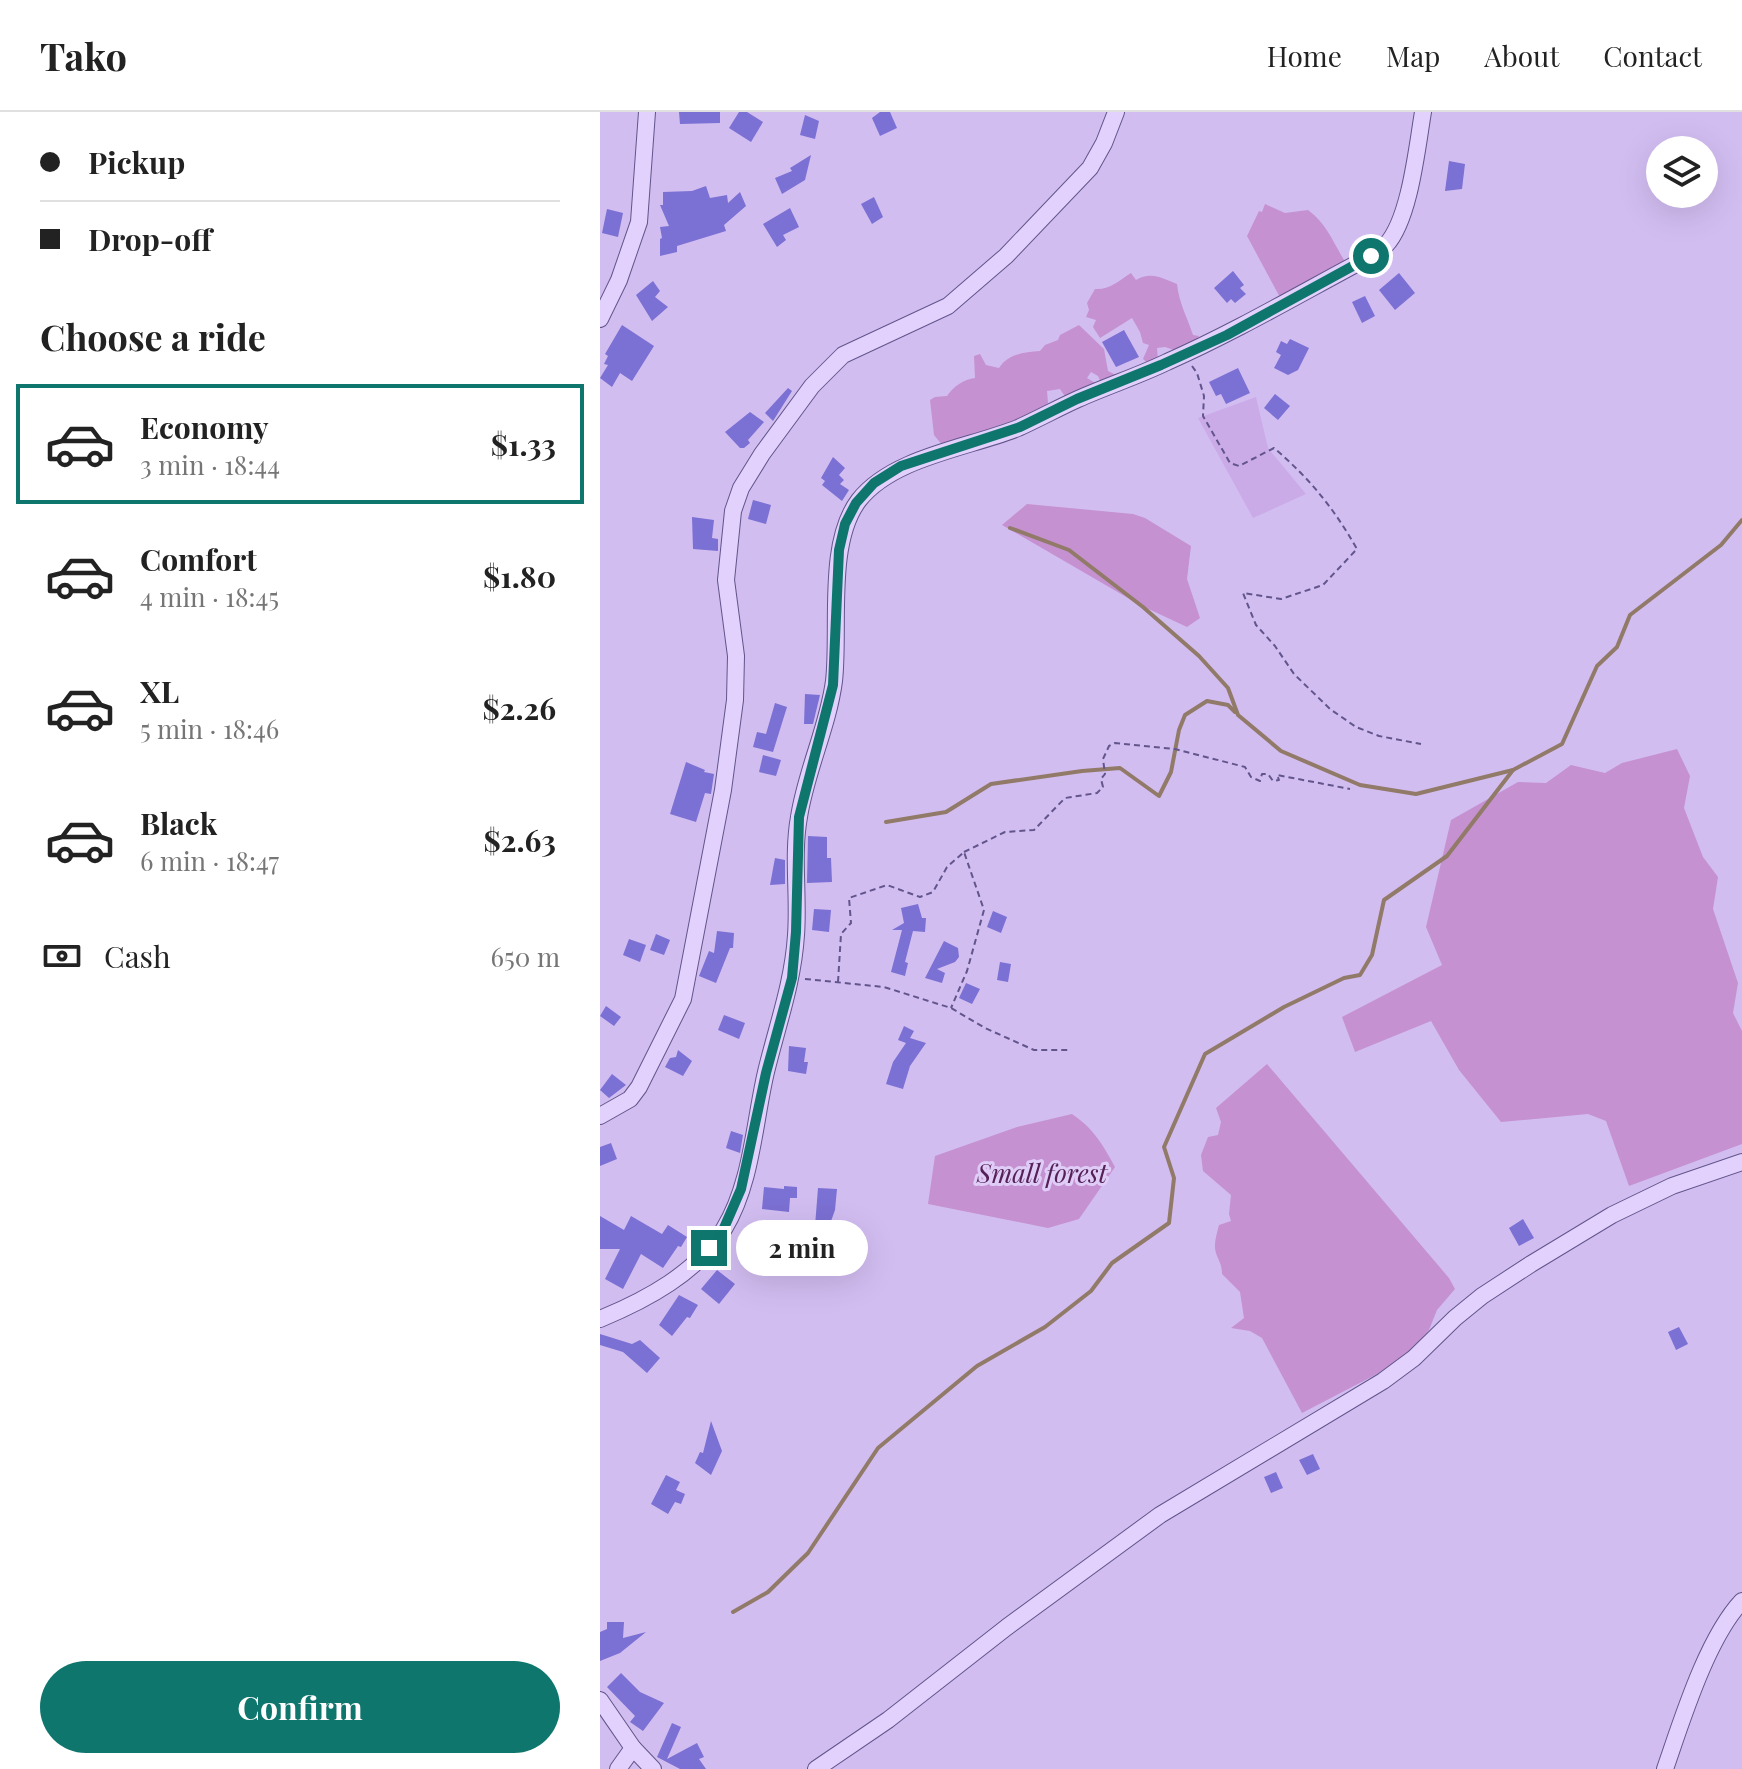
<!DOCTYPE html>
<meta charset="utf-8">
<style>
body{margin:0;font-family:"Playfair Display",serif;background:#f6f6f6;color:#222;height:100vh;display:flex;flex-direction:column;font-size:30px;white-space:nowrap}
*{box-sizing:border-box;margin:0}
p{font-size:26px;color:#767676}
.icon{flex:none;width:44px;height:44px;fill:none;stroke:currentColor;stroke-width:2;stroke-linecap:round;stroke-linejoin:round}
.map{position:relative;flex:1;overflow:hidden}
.sheet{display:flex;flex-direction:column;background:#fff;width:600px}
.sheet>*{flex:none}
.guide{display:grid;align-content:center;height:176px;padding:0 40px;background:#fff}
.controls{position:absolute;left:1046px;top:24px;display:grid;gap:16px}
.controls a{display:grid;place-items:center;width:72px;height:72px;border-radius:50%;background:#fff;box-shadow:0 8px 32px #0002;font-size:40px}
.end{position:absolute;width:36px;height:36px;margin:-18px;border:10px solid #0f766e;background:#fff;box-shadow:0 0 0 4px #fff}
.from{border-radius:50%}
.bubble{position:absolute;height:56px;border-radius:28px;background:#fff;box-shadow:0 8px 32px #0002;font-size:26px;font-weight:700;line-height:56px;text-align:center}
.guide b{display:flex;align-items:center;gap:28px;height:76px;font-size:30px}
.guide b+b{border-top:2px solid #e0e0e0}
.guide i{width:20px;height:20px;background:#222}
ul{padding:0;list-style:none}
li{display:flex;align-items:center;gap:24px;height:120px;margin:0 16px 12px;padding:0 24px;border:4px solid transparent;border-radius:0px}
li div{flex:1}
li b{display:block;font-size:30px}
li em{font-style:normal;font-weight:700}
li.active{border-color:#0f766e}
li>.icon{width:72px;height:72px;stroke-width:1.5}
h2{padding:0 40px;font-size:36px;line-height:96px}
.pay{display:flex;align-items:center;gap:20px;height:88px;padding:0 40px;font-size:30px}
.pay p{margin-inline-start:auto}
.action{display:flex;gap:16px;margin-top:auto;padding:16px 40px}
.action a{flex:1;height:92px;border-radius:48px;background:#0f766e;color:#fff;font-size:32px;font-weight:700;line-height:92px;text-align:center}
header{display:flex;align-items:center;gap:48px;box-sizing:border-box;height:112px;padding:0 40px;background:#fff;border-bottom:2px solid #e0e0e0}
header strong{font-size:38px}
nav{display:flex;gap:44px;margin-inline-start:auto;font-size:28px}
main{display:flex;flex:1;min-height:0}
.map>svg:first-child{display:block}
.farmland{fill:#cbaae8}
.green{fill:#c591d0}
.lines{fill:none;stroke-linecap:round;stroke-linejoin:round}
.stream{stroke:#917a68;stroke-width:4}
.building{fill:#7b70d3}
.minor-casing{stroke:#61558b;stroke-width:18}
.path{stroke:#61558b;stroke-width:2;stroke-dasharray:6 4;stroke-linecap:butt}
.minor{stroke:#e2d1fc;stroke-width:16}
.route{stroke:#0f766e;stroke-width:10}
.labels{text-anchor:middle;stroke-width:6;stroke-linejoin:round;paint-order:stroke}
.park-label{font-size:26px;font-style:italic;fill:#552057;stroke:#dfcdf8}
</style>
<header>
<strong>Tako</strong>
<nav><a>Home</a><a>Map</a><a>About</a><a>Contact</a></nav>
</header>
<main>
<section class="sheet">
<div class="guide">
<b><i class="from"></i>Pickup</b>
<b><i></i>Drop-off</b>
</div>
<h2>Choose a ride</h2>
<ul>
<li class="active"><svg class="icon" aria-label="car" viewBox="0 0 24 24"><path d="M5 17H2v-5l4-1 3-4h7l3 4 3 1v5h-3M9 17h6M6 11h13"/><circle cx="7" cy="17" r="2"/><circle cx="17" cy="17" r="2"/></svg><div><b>Economy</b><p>3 min · 18:44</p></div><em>$1.33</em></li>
<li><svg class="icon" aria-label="car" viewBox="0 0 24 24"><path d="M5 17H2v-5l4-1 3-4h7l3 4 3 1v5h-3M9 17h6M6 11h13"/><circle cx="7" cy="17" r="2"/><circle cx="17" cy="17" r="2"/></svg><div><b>Comfort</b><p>4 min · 18:45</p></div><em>$1.80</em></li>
<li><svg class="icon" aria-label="car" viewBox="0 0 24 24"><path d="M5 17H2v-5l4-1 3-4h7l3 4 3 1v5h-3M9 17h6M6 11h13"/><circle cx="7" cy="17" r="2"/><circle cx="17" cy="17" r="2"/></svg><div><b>XL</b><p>5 min · 18:46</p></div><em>$2.26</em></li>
<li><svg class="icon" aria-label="car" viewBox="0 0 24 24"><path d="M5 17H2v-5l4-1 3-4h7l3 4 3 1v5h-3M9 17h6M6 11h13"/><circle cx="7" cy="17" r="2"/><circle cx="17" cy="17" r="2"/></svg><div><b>Black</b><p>6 min · 18:47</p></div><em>$2.63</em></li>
</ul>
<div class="pay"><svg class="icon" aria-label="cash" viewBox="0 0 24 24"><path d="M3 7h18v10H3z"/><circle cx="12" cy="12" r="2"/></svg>Cash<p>650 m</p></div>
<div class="action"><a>Confirm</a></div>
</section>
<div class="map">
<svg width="1142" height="1657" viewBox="0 0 1142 1657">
<rect width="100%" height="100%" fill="#d2bdf1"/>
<!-- farmland -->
<polygon class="farmland" points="656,285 668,336 706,382 653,406 598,306"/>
<!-- green -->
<g class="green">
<path d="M665,92l20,9 23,-3c20,15 25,33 38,53l-63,40 -36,-67 12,-25 3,1z"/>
<path d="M531,161l5,7c15,-9 26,-2 41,4 2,19 10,33 16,51l6,1 -8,11 -7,-2 -10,5 -9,-3 -8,1 1,12 -6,7 -9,-8 6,-14 -6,-2 -3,-11 -8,-14 -32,20 -7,-11 3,-7 -10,-3 3,-7 -2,-7 8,-14c15,1 25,-9 36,-16z"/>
<path d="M479,213l25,24 4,22 10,5 -15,11 -5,-11 -7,-4 -4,6 10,6 -29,17 -8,-12 -13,2 1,12 -9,10 -96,33 -9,-11 -4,-35 5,-3 12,-1c6,-9 17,-17 28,-18l-1,-22 6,-2 6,11 13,3c9,-14 25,-16 41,-17l5,-6 13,-5 2,-5z"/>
<polygon points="427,392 533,402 545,406 591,434 587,467 600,506 587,515 540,493 402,413"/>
<polygon points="1077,637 1090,664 1084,696 1103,745 1118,765 1113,797 1138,871 1133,901 1142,919 1142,1032 1029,1074 1006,1009 988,1002 901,1010 859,958 831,909 755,940 742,905 842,853 826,815 851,708 918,670 946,671 971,653 1005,661 1022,651"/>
<path d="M667,952l182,214 6,11 -18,21 -8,20 -25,30 -102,53 -40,-75 -12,-7 -19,-3 13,-10 -4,-26 -18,-18c0,-10 -3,-12 -6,-21 -3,-9 1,-19 3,-28l12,-4 -2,-7 2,-19 -28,-24 -2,-16 7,-18 10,-2 3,-13 -5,-14z"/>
<path d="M472,1002c21,14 31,31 43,53l-36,52 -31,9 -120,-24 7,-48 82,-29z"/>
</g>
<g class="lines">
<!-- stream -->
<g class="stream">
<polyline points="410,416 469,438 543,495 599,544 628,576 638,603 681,639 760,673 816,682 913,658 962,632 997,554 1017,535 1030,503 1121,433 1142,408"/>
<polyline points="286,710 346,700 391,672 482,659 520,656 559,684 571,660 579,618 585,603 607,589 628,593 635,600"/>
<polyline points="133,1500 168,1480 208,1441 278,1336 377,1254 445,1215 491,1179 512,1151 569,1111 574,1066 564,1035 605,942 684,895 744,866 760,863 772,843 784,788 847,744 913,658"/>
</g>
</g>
<!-- building -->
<g class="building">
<polygon points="79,0 120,0 120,11 80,12"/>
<polygon points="139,0 147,0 163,10 151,30 129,16"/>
<polygon points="280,0 290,0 297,16 280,24 272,6"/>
<polygon points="205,3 219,9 215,27 200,23"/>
<polygon points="211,43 205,68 182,82 175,66 192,59 190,56"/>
<polygon points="849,49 865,52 862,77 845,79"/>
<polygon points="106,74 110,86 127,83 128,91 140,80 146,94 124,113 126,119 77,134 77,140 60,144 60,127 62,126 60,115 69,114 60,93 63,93 63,80 92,79"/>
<polygon points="274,85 283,105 272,112 261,92"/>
<polygon points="190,96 199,115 183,123 186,128 177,135 163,112"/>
<polygon points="7,97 23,101 18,125 2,121"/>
<polygon points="633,159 644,173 640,176 646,182 635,191 631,187 627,191 614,176"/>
<polygon points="799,161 815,181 795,198 779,178"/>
<polygon points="53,169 60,179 55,185 68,195 52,209 36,183"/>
<polygon points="765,184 775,204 762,211 752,190"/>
<polygon points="22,213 54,234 32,269 20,261 12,275 0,266 8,253 4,252 8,244 5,242"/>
<polygon points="524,218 539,245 516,255 502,230"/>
<polygon points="690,227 709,236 698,258 688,263 674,256 681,243 676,240 681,229 687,232"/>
<polygon points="638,256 650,281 626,292 621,282 616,284 609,270"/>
<polygon points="188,276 192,279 173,309 165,301"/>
<polygon points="675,282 690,294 678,308 664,296"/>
<polygon points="150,300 164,310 148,328 150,331 144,336 140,336 125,320"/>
<polygon points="233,345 245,356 239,363 244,368 240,372 249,378 242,389 222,373 225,369 221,366"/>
<polygon points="153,388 171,393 166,412 148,407"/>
<polygon points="92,405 114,408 112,426 118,427 118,439 93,437"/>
<polygon points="205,582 220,583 213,612 204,612"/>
<polygon points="175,591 187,595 173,640 153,635 157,620 166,622"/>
<polygon points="163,643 181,648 176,664 159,660"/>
<polygon points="86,650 105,658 104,660 114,662 111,682 105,681 96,710 70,702"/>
<polygon points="208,724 227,725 227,746 231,746 232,770 207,771"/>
<polygon points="175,746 185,748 185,772 170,773"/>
<polygon points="318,792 322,806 326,806 325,820 313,819 305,850 308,851 305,864 291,860 302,818 292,818 304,811 301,796"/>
<polygon points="214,797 231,798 229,820 212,818"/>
<polygon points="393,799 407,805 401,821 387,815"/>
<polygon points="117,819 134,821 133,836 130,836 116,871 99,864 109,839 114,841"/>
<polygon points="56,822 70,828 64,843 50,838"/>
<polygon points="29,827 46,833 40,850 23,843"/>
<polygon points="344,829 358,836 359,845 355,850 337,857 345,861 342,871 325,866"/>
<polygon points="400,850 411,852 408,870 397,868"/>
<polygon points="366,871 380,877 372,892 359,886"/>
<polygon points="6,894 21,905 14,914 0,904"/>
<polygon points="124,903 145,911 139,927 118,918"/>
<polygon points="304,914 314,919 310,926 326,931 310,954 303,977 286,972 293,950 306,931 298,928"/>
<polygon points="189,934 206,936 204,950 208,950 206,962 188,959"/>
<polygon points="78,938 92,949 83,964 65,955 70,946 76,945"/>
<polygon points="12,962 26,973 9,986 0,978"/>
<polygon points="131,1019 143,1023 140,1041 126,1036"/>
<polygon points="11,1031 17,1047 0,1054 0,1035"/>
<polygon points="184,1074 197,1075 197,1086 190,1086 189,1100 162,1097 164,1075 184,1077"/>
<polygon points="218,1076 237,1077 235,1098 230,1112 227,1109 217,1139 213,1139"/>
<polygon points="0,1104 24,1118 31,1104 62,1122 68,1113 87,1125 81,1135 78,1134 63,1156 41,1142 23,1177 5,1167 20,1137 0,1137"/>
<polygon points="923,1107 934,1126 919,1134 909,1116"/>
<polygon points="117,1158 135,1172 119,1192 101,1177"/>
<polygon points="79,1183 98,1193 90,1206 87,1205 72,1224 59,1213"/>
<polygon points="1079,1215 1088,1232 1076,1238 1068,1220"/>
<polygon points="0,1222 32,1232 40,1228 60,1246 47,1261 23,1240 0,1233"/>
<polygon points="111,1309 122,1339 111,1363 95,1351 100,1340 103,1341"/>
<polygon points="713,1342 720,1357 707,1363 699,1348"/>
<polygon points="676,1360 683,1376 671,1381 664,1365"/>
<polygon points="66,1363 80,1370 76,1378 85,1382 81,1392 75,1390 68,1402 51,1392"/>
<polygon points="7,1510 24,1510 23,1526 46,1520 20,1541 0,1549 0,1520 7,1517"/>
<polygon points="21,1561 40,1580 64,1591 43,1619 30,1610 35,1604 7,1575"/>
<polygon points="72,1611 81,1615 67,1647 97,1631 104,1645 99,1647 106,1657 80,1657 57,1645"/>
</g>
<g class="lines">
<defs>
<g id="minor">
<polyline points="0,207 19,168 39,110 47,0"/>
<polyline points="0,1004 30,987 39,975 83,887 123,678 135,588 136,544 126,468 133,399 141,376 162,342 212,274 243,243 348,194 406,144 490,56 504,31 516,0"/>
<path d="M0,1207c46,-19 97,-46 124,-90 28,-46 30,-106 42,-157 11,-46 27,-89 30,-137 3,-39 -4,-79 3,-118 7,-46 29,-90 35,-136 6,-53 -8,-138 25,-181 34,-43 109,-52 159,-72 20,-9 40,-20 60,-29 29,-13 60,-23 89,-37 70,-31 136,-70 204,-106 4,-3 11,-6 15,-11 24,-26 31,-98 37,-133"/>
<polyline points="0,1588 33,1636 53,1657"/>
<polyline points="18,1657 33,1636"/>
<polyline points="216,1657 288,1608 407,1515 560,1403 783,1269 814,1246 855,1206 882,1184 931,1152 1012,1103 1072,1074 1142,1050"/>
<path d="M1065,1657c17,-49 42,-131 77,-168"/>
</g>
</defs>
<!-- minor casing -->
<use href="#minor" class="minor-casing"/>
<!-- path -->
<g class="path">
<path d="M592,254l5,7 7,23 -1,20 27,47 9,3 35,-18c36,31 59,59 83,101l-34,36 -42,14 -38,-6 13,32 19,21 19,28 36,35 26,18 23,9 42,8"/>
<polyline points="364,740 405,720 434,718 465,686 497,681 503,675 501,667 505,662 503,647 509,634 515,631 575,637 645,655 651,665 660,669 662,662 668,662 673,669 679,668 677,663 750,677"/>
<polyline points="205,867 284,875 351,896 385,916 434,938 470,938"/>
<polyline points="238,870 241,822 251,811 249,786 287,773 320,785 333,780 347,755 364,740 384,798 367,859 351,896"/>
</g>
<!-- minor -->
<use href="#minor" class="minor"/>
</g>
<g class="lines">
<!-- route -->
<polyline class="route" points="109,1136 124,1116 141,1077 166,961 192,866 196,820 199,705 233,573 239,438 245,412 256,391 274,371 301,354 420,315 477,287 561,253 627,223 771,144"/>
</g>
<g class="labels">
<!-- park labels -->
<g class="park-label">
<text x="442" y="1071">Small forest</text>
</g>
</g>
</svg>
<div class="controls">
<a><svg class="icon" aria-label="layers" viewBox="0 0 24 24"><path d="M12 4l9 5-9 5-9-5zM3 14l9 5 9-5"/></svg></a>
</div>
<i class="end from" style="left:771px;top:144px"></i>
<i class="end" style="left:109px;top:1136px"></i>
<div class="bubble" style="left:136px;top:1108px;width:132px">2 min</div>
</div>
</main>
